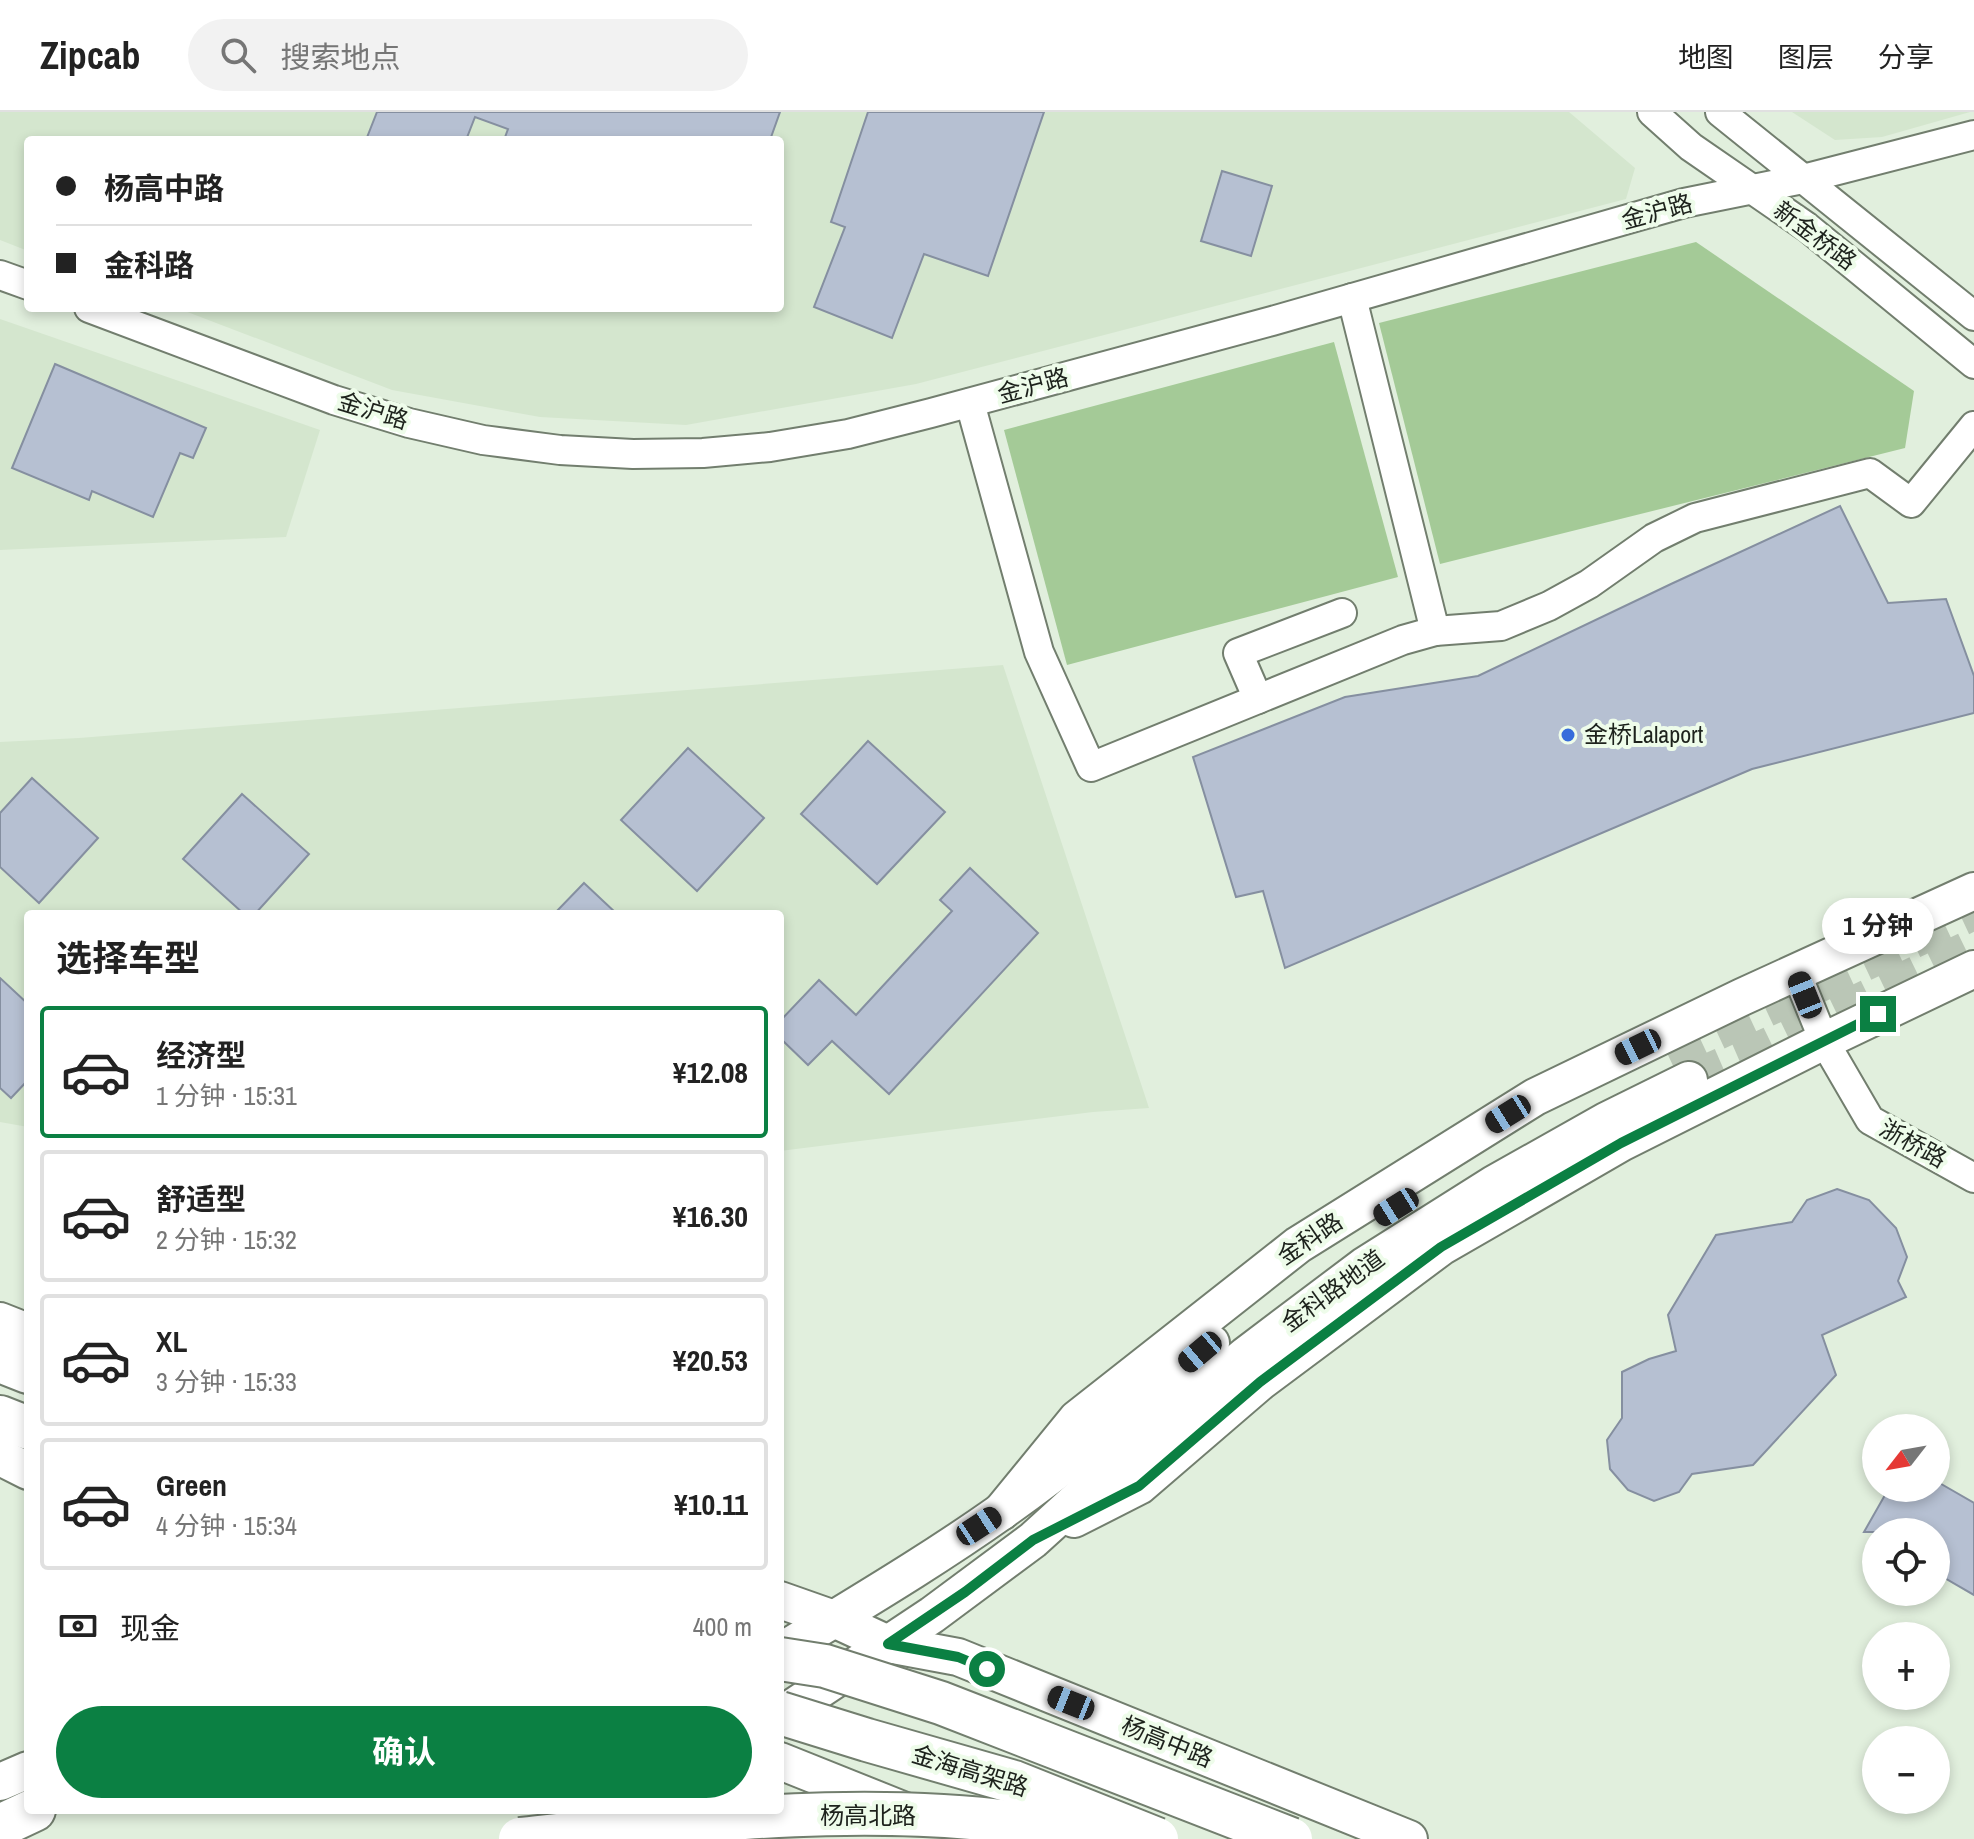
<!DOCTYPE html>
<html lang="zh">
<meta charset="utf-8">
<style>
body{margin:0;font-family:"Archivo Narrow","Noto Sans SC",sans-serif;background:#f2f2f2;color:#222;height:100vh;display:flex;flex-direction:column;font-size:30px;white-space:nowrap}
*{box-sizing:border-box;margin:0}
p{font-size:26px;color:#767676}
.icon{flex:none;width:44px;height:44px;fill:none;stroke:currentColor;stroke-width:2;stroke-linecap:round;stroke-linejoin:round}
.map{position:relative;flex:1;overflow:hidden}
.details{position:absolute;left:24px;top:798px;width:760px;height:904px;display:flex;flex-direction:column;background:#fff;border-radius:8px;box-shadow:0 4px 12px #0003}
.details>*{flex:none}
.guide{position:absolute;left:24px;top:24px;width:760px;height:176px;border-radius:8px;box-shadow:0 4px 12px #0003;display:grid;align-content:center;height:176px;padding:0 32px;background:#fff}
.needle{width:52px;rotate:239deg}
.controls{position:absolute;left:1862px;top:1302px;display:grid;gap:16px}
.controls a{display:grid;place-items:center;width:88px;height:88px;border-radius:50%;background:#fff;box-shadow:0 4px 12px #0003;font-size:40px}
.end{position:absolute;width:36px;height:36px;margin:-18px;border:10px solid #0b8043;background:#fff;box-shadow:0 0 0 4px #fff}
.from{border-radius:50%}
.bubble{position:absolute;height:56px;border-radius:28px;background:#fff;box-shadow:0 4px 12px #0003;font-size:26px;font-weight:700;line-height:56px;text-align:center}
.car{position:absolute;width:24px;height:48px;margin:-24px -12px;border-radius:10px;box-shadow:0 0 6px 2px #0007;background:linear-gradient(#222 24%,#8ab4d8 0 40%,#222 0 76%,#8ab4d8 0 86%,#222 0)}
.guide b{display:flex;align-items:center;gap:28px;height:76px;font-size:30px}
.guide b+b{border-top:2px solid #e0e0e0}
.guide i{width:20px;height:20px;background:#222}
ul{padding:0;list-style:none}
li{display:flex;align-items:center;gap:24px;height:132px;margin:0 16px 12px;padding:0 16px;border:4px solid #e0e0e0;border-radius:8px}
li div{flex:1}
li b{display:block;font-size:30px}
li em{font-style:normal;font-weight:700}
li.current{border-color:#0b8043}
li>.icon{width:72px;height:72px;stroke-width:1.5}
h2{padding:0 32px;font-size:36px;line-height:96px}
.pay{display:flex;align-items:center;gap:20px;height:88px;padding:0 32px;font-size:30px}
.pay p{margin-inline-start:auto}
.action{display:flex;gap:16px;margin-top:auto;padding:16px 32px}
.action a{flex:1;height:92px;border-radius:48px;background:#0b8043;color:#fff;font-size:32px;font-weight:700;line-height:92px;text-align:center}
header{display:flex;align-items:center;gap:48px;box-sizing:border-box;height:112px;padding:0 40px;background:#fff;border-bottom:2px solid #e0e0e0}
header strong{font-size:38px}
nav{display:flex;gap:44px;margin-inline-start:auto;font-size:28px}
.search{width:560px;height:72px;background:#f2f2f2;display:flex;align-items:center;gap:20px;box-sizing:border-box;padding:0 28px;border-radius:44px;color:#767676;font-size:30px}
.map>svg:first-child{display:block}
.built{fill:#d4e6ce}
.green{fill:#a4ca97}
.building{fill:#b6c0d2;stroke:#858fa0;stroke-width:2}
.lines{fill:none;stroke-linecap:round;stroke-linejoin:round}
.major-tunnel{stroke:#bac6b6;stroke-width:36;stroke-dasharray:36 18;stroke-linecap:butt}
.minor-casing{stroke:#727e6e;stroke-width:32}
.major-casing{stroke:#727e6e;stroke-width:40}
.highway-casing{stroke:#727e6e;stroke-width:46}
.minor{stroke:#fff;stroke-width:28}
.major{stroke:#fff;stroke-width:36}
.highway{stroke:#fff;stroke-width:42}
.highway-bridge-casing{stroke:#727e6e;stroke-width:46;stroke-linecap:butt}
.highway-bridge{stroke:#fff;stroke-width:42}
.route{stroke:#0b8043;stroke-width:10}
.poi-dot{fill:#366cdb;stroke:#eefcea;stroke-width:3}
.labels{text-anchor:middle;stroke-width:8;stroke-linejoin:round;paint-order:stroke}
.street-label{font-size:24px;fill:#1d221c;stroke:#eefcea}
.poi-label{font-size:24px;fill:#1d221c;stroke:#eefcea;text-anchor:start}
</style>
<header>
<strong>Zipcab</strong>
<div class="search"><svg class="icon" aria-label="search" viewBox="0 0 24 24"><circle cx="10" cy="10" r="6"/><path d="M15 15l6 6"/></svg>搜索地点</div>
<nav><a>地图</a><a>图层</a><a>分享</a></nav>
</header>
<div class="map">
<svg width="1974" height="1727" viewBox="0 0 1974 1727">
<rect width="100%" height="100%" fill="#e1efdd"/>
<!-- built -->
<g class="built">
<polygon points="0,0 1569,0 1635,56 1626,87 916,272 686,313 540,305 392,278 177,196 780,196 780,28 28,28 28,139 0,128"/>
<polygon points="1792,0 1970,0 1882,25 1835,28"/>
<polygon points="0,207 320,318 286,425 0,438"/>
<polygon points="1003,553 1149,996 1093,1000 780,1039 780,802 28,802 28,1015 0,1010 0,630 79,626"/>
</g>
<!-- green -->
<g class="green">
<polygon points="1696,130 1914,279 1905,336 1440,452 1379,211"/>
<polygon points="1334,230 1398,465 1067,553 1004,318"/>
</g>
<!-- building -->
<g class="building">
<polygon points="377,0 780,0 770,28 504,28 508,17 475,5 466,28 366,28"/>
<polygon points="868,0 1044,0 988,164 924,142 892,226 814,195 845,115 831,110"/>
<polygon points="1222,59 1272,74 1251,144 1201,129"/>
<polygon points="55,252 206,316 193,346 180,341 153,405 92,379 89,388 12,356"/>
<polygon points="1840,394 1888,491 1946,487 1974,564 1974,601 1752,657 1285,856 1263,779 1236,785 1193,645 1345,585 1478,564 1671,472"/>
<polygon points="868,629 945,700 877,772 801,702"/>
<polygon points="688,636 764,706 697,779 621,708"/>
<polygon points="32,666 98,726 39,791 0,755 0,701"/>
<polygon points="242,682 309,742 255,802 244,802 183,747"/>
<polygon points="970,756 1038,821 889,982 832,929 808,953 780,926 780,909 819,868 856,903 952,799 940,788"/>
<polygon points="584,771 617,802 554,802"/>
<polygon points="0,866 28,892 28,968 11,986 0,976"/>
<polygon points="1837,1077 1869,1088 1896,1116 1907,1145 1898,1169 1906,1185 1822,1223 1836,1263 1753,1353 1692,1362 1679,1380 1654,1389 1628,1378 1610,1357 1607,1328 1622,1306 1622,1260 1649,1247 1676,1239 1668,1203 1716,1123 1792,1110 1807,1088"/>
<polygon points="1936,1369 1974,1391 1974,1483 1936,1461 1936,1420 1864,1420 1889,1376 1936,1376"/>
</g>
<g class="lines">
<!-- major-tunnel -->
<g class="major-tunnel">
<polyline points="1668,943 1974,800"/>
<polyline points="1689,968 1767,934 1974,834"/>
</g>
<defs>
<g id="minor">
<polyline points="1652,0 1691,35 1807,115 1974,252"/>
<polyline points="1720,0 1974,204"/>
<polyline points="0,163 28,173"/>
<polyline points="89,196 334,288 409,311 483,328 560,338 633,342 703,341 770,335 848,322 931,301 1272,209 1684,91 1803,67 1974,23"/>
<polyline points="970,291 1039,540 1091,655 1403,528 1435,519 1352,186"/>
<polyline points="1435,519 1501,514 1549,494 1589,472 1654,426 1695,406 1870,361 1911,391 1974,314"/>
<polyline points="1258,587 1238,541 1342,501"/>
<polyline points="1796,860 1824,929 1870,1008 1974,1066"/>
</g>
<g id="major">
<polyline points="0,1209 28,1220"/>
<polyline points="0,1345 28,1359"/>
<polyline points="1001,1400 1077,1307 1298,1133 1535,985 1742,885 1974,779"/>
<polyline points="1074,1407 1139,1374 1260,1270 1441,1135 1621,1031 1824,929 1974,857"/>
<polyline points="780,1488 834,1507 888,1532 958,1545 1409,1727"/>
<path d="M780,1540c75,-46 150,-90 222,-141 73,-51 141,-110 209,-168"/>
<polyline points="780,1604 932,1503 1033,1428 1122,1347 1246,1243 1364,1154 1494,1072 1606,1009 1689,968"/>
<polyline points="780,1649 905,1699"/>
<polyline points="0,1670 28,1658"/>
</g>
<g id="highway">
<polyline points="0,1249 28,1260"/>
<polyline points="0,1305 28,1316"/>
<polyline points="0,1714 34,1698"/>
</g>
</defs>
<!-- minor casing -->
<use href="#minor" class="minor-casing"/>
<!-- major casing -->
<use href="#major" class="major-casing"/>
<!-- highway casing -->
<use href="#highway" class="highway-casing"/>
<!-- minor -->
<use href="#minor" class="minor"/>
<!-- major -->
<use href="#major" class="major"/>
<!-- highway -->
<use href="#highway" class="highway"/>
<defs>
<g id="highway-bridge">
<polyline points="780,1547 825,1554 941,1591 1291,1727"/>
<polyline points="780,1601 867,1628 1014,1670 1157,1727"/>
<path d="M520,1727c189,-20 399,-45 586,0"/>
</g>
</defs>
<!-- highway-bridge casing -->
<use href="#highway-bridge" class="highway-bridge-casing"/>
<!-- highway-bridge -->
<use href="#highway-bridge" class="highway-bridge"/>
</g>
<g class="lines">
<!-- route -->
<polyline class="route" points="987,1557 958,1545 888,1532 965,1480 1033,1428 1139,1374 1260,1270 1441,1135 1621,1031 1878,902"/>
</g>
<!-- markers -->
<circle class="poi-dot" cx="1568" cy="623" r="8"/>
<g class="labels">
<!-- street labels -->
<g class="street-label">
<text transform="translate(1657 100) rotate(-15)" y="8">金沪路</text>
<text transform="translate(1815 124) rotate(37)" y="8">新金桥路</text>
<text transform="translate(1033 274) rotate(-15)" y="8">金沪路</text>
<text transform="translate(373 299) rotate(17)" y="8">金沪路</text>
<text transform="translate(1913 1032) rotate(29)" y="8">浙桥路</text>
<text transform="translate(1310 1127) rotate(-34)" y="8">金科路</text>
<text transform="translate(1333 1179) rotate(-36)" y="8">金科路地道</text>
<text transform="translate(1167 1630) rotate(22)" y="8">杨高中路</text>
<text transform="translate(970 1659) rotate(17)" y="8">金海高架路</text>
<text x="868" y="1712">杨高北路</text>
</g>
<!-- poi labels -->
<g class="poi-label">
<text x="1584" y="631">金桥Lalaport</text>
</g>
</g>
</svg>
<div class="controls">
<a><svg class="needle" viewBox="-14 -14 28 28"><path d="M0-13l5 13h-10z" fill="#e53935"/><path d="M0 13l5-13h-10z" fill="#767676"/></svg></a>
<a><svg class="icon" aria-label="locate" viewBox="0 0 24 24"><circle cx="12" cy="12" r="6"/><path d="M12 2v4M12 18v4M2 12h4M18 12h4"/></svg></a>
<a>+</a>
<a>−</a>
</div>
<i class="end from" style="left:987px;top:1557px"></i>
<i class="end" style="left:1878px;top:902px"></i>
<div class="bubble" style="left:1822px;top:786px;width:112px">1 分钟</div>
<i class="car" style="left:1805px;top:883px;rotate:338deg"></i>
<i class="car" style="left:1638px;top:935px;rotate:244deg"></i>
<i class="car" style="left:1508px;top:1002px;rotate:238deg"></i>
<i class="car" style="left:1396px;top:1095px;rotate:238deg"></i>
<i class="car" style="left:1200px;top:1240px;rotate:230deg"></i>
<i class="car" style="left:979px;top:1414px;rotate:57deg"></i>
<i class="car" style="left:1071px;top:1591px;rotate:292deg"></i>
<div class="guide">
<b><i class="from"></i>杨高中路</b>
<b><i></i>金科路</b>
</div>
<section class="details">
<h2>选择车型</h2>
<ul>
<li class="current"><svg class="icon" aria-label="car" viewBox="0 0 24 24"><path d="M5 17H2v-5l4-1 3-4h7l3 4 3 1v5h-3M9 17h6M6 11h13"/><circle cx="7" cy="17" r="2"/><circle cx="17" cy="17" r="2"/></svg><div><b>经济型</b><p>1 分钟 · 15:31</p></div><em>¥12.08</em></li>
<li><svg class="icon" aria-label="car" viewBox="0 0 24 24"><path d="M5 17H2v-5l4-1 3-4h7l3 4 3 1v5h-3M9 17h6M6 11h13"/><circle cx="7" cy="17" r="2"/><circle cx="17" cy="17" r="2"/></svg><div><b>舒适型</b><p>2 分钟 · 15:32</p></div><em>¥16.30</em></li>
<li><svg class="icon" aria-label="car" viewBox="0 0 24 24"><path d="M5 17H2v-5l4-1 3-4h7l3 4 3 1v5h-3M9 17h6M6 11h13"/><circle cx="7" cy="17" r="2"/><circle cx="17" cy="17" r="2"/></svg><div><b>XL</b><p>3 分钟 · 15:33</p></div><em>¥20.53</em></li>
<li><svg class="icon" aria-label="car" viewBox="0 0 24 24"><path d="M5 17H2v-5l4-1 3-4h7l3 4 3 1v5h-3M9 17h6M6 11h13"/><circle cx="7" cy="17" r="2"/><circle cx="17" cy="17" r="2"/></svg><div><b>Green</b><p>4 分钟 · 15:34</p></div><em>¥10.11</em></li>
</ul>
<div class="pay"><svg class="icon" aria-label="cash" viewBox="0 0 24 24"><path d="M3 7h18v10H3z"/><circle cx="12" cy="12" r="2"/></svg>现金<p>400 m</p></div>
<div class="action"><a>确认</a></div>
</section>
</div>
